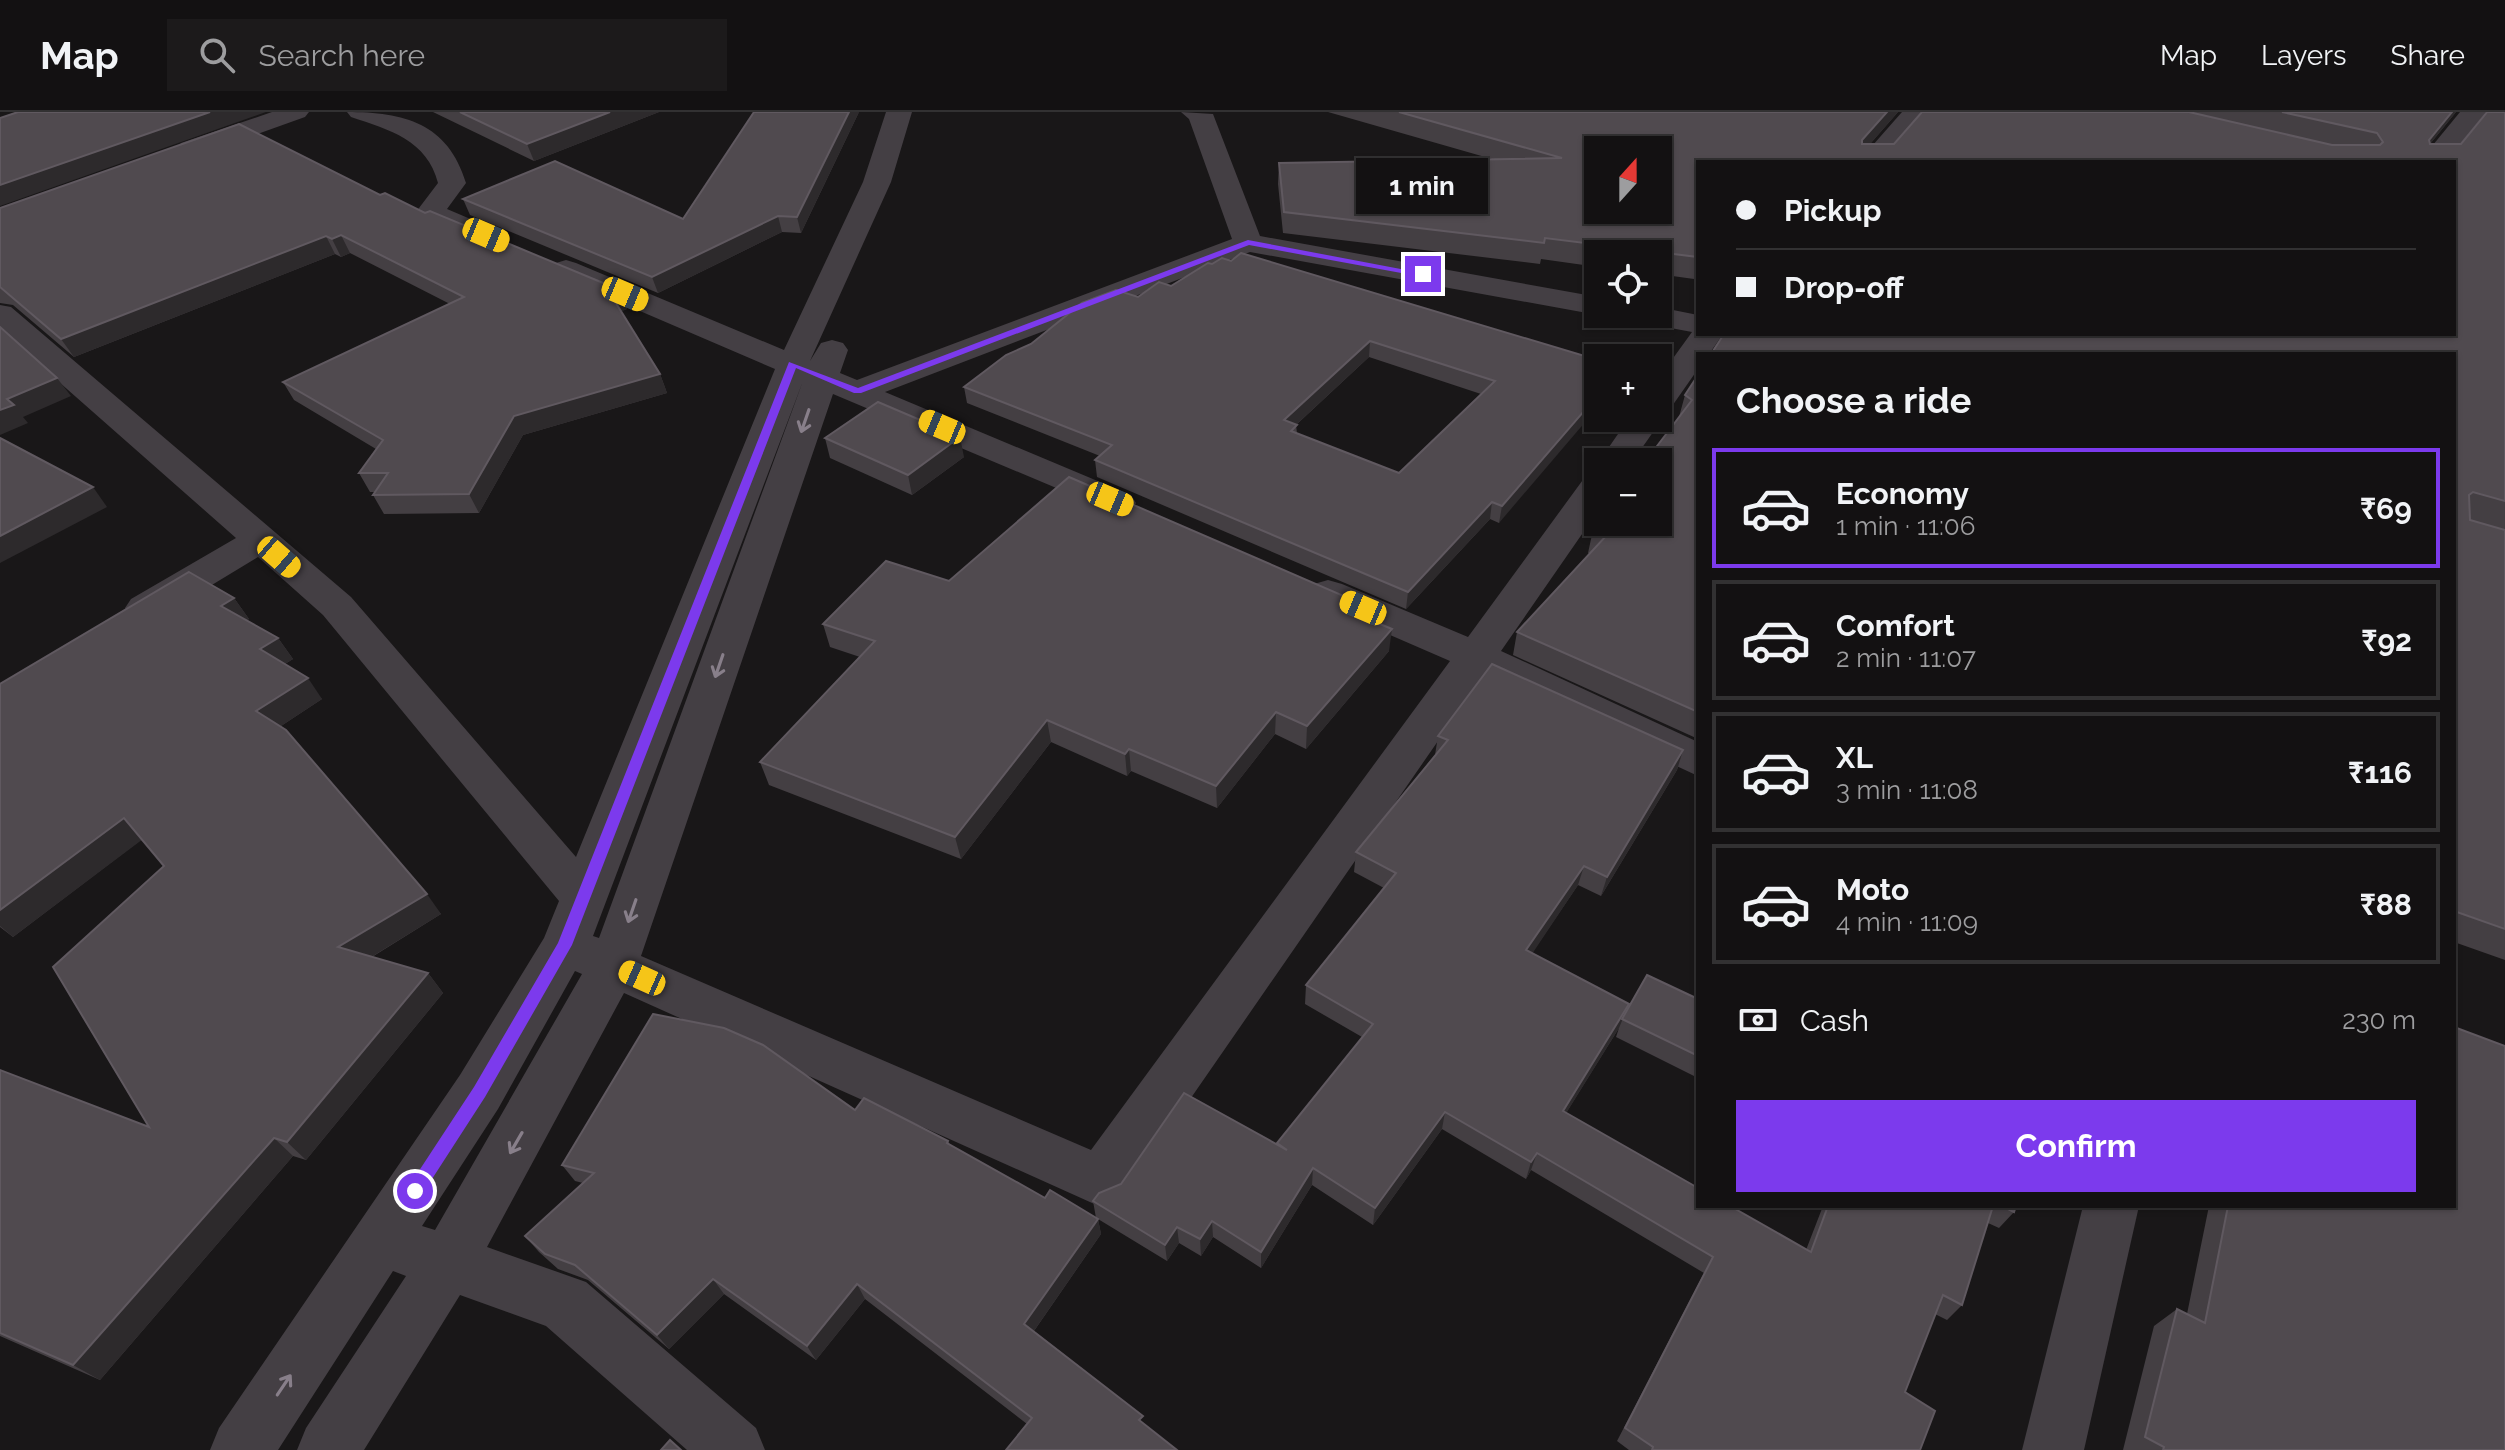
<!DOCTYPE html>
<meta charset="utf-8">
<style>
body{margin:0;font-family:Raleway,sans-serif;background:#1c1a1b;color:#f1f3f6;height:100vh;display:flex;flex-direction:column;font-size:30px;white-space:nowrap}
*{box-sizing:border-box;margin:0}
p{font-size:26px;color:#9d9d9f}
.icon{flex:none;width:44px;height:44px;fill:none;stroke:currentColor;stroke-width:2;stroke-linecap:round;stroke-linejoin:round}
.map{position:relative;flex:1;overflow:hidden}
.details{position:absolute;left:1696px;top:240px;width:760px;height:856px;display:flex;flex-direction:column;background:#131112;border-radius:0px;box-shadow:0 2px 6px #0004,0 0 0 2px #323132}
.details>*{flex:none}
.hud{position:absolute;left:1696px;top:48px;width:760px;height:176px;border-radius:0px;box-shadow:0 2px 6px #0004,0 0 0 2px #323132;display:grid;align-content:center;height:176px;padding:0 40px;background:#131112}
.needle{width:52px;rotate:21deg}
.fabs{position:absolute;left:1584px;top:24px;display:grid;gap:16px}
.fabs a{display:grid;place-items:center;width:88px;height:88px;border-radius:0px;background:#131112;box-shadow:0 2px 6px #0004,0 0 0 2px #323132;font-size:40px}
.end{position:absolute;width:36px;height:36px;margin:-18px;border:10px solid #7c3aed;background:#fff;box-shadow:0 0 0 4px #fff}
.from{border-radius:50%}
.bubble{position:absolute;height:56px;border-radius:0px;background:#131112;box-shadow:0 2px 6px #0004,0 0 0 2px #323132;font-size:26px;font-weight:700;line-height:56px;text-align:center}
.car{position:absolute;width:24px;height:48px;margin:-24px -12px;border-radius:10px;box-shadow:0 0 6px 2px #0007;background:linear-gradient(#f5c518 24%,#345 0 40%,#f5c518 0 76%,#345 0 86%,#f5c518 0)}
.hud b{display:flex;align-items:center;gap:28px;height:76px;font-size:30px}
.hud b+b{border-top:2px solid #323132}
.hud i{width:20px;height:20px;background:#f1f3f6}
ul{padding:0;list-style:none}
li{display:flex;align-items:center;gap:24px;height:120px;margin:0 16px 12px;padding:0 24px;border:4px solid #323132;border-radius:0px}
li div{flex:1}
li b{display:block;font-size:30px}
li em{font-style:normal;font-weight:700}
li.selected{border-color:#7c3aed}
li>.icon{width:72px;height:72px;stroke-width:1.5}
h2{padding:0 40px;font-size:36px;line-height:96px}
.pay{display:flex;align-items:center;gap:20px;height:88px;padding:0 40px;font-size:30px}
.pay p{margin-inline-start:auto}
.primary-button{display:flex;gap:16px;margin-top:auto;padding:16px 40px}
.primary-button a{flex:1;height:92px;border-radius:0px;background:#7c3aed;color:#fff;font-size:32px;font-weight:700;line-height:92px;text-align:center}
header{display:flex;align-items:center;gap:48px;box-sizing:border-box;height:112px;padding:0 40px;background:#131112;border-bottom:2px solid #323132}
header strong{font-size:38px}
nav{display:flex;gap:44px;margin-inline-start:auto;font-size:28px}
.search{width:560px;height:72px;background:#1c1a1b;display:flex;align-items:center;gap:20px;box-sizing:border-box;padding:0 28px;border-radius:0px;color:#9d9d9f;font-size:30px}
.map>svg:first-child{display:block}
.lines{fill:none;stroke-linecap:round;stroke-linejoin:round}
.minor{fill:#443f44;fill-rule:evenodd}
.wall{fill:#443f43;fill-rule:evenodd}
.shaded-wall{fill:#2d2a2c}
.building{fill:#504a4f;stroke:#605960;stroke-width:2;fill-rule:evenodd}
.oneway{stroke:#887f8a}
.route{fill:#7c3aed}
</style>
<header>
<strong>Map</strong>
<div class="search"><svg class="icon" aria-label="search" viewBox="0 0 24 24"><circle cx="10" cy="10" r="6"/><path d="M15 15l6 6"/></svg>Search here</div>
<nav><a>Map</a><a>Layers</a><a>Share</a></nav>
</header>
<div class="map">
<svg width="2505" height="1338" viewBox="0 0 2505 1338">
<rect width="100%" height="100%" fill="#191718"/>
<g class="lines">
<!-- minor -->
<g class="minor">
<polygon points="272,0 309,0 305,5 199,43 181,43 177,37 181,31"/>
<path d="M347,0c57,0 101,11 119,71l-19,26 47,20 4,6 -4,6c-23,6 -52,-14 -74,-23l-4,-6 22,-29c-11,-43 -48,-53 -87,-66z"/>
<path d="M886,0h26l-21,70 -81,179 11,-18 11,-3 11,3 5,7 -8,23 17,7 375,-141 -43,-120 -8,-7 32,2 47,122 338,61v17h5l-5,1 -348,-63 -365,140 246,103 5,8 -5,8 -13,3 -285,-120 -192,562 450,194 359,-489 -136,-59 -5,-9 5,-9 14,-4 14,4 126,53 117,-160 13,-3v37l-97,140 197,91v34l-215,-100 -362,523 -20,8 -477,-214 -137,254 99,35 170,146 9,22h-78l-141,-124 -86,-31 -96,155h-67l9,-22 100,-152 -13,-5 -115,179h-68l9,-22 241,-353 84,-137 15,-37 -236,-286 -65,-58 -99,60 -14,4 -14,-4 -6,-9 6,-9 105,-61 -236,-208v-25l11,2 340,290 225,260 199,-488 -219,-94 -5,-6 5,-6 10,-3 10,3 208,87 79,-168zM803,269l-204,557 -6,-2zM575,859l7,3 -147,256 -13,-4 76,-117z"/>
<polygon points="1902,0 1929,0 1885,50 1858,50"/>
<polygon points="2460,0 2486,0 2446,50 2419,50"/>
<polygon points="1658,195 1698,203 1698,222 1723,222 1709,242 1698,242 1698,257 1670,297 1659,300 1663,306 1632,350 1598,351 1629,306 1658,306 1658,267 1692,220 1633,209 1629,202 1658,202"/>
<polygon points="2083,1094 2139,1094 2084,1338 2022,1338"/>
</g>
</g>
<!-- wall -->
<g class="wall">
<polygon points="433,0 659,0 534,49"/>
<polygon points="859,0 801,121 782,120 658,181 470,103 463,87 683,107"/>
<polygon points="1328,0 1898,0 1870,32 1894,32 1922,0 2456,0 2430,32 2461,32 2505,0 2505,418 2470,407 2505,418 2505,848 2454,830 2454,242 1790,222 2454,222 2454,50 1698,50 1698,182 1695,181 1694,167 1658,162 1658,142 1598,142 1598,155 1541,147 1540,152 1283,121 1278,72 1279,51 1492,47"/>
<polygon points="380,83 620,178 627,197 621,199 660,262 667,281 523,323 479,401 384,402 373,383 375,380 370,380 359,361 376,337 294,288 283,270 450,192 350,141 341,145 335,142 74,245 13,193 0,191 0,96"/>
<path d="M1231,149l367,99 -99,163 -9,-4 -84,90 -309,-132 -2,-17 5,-4 -133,-53 -3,-16 174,-90 33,-11 41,-22zM1369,245l112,37 -82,79 -102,-40 -1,-8z"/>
<polygon points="1698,263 1698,622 1696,626 1513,543 1517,520 1590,442 1588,441 1593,418 1679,305 1685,283"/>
<polygon points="825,326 964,345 912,383 830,346"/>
<polygon points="949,469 1383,501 1382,512 1389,539 1306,637 1275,622 1217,696 1131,659 1127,664 1051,630 961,747 769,673 760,650 860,545 830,535 823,512"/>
<polygon points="234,486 249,507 247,508 278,526 293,547 285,552 322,587 281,614 441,802 372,845 428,861 443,881 306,1048 293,1044 100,1268 0,1224 0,958 149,1015 164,754 142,727 13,825 0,815 0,572"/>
<polygon points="1438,624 1683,638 1677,658 1601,784 1578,773 1532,841 1629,892 1626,899 1698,887 1698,966 1616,925 1619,916 1566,1001 1806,1138 1823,1094 2016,1094 2014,1100 1999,1116 1988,1111 1962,1193 1947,1208 1935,1202 1905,1280 1920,1338 1629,1338 1617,1329 1704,1161 1531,1058 1526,1067 1442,1017 1373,1113 1312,1073 1261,1156 1213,1125 1201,1144 1179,1131 1167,1149 1098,1107 1101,1122 1034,1219 1143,1304 1027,1312 865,1187 816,1248 724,1182 669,1237 588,1168 558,1157 539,1140 525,1124 583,1071 575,1069 562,1053 855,998 948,1029 950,1033 1045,1086 1096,1106 1093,1089 1277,1032 1362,925 1305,892 1306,873 1384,776 1354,760 1356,740 1435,643"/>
<polygon points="2209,1094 2454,1094 2505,1338 2123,1338 2154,1214 2177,1197 2187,1202"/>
</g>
<!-- shaded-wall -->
<g class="shaded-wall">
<polygon points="210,0 266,0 0,94 0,73"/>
<polygon points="610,0 659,0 534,49 527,32"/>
<polygon points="849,0 859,0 801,121 797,105"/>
<polygon points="1887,0 1898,0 1856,48 1862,28"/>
<polygon points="2452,0 2456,0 2417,48 2429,28"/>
<polygon points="778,104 782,120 658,181 652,165"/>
<polygon points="341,123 350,141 341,145 332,127"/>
<polygon points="326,124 335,142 74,245 61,227"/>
<polygon points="620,178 627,197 618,201 611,183"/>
<polygon points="1370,229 1369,245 1284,324 1284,308"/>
<polygon points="660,262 667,281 523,323 479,401 469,382 514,304"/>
<polygon points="57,266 71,284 23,305 28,311 0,323 0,298 7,287"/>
<polygon points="1598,283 1598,295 1499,411 1502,394"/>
<polygon points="960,325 964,345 912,383 908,363"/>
<polygon points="93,375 107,395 0,451 0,424"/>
<polygon points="1492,390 1490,407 1406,497 1408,480"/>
<polygon points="234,486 249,507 237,515 221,494"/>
<polygon points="1383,501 1381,524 1375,510"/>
<polygon points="1392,517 1389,539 1306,637 1307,614"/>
<polygon points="278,526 293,547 275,558 260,537"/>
<polygon points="308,566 322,587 272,620 256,599"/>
<polygon points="1276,600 1275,622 1217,696 1216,674"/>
<polygon points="1047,608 1051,630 961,747 955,725"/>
<polygon points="1129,637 1131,659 1127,664 1125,642"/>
<polygon points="1683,638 1677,658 1601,784 1607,765"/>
<polygon points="124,706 143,727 13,825 0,814 0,798"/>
<polygon points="1584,754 1578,773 1522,857 1526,838"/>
<polygon points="427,782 441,802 355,855 338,835"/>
<polygon points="428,861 443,881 306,1048 287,1030"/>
<polygon points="1629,892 1619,916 1557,1016 1563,999"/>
<polygon points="1445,1000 1442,1017 1373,1113 1375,1096"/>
<polygon points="274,1026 293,1044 100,1268 73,1253"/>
<polygon points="1537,1041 1531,1058 1526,1067 1531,1050"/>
<polygon points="1313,1056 1312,1073 1261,1156 1261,1140"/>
<polygon points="1098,1107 1101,1122 1029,1226 1024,1212"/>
<polygon points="1212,1109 1213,1125 1201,1144 1200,1127"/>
<polygon points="1177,1115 1179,1131 1167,1149 1165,1133"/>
<polygon points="713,1167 724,1182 669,1237 657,1223"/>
<polygon points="857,1172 865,1187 816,1248 807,1234"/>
</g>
<!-- building -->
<g class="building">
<polygon points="18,0 210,0 0,73 0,6"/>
<polygon points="460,0 610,0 527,32"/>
<polygon points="754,0 849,0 797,105 778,104 652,165 463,87 555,49 683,107"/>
<path d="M1399,0h488l-25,28v4h32l28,-32h267l143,33h48l3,-3 -6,-9 -95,-21h170l-23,28 1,4h31l26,-32h18v389l-32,-9 -4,3 1,25 35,10v399l-51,-18v-557h-743l13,-20h730v-172h-756v95l-153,-19 -1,5 -260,-31 -5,-49 283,-5zM1598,38h60v60h-60z"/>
<polygon points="239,12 380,83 385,81 425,101 430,99 620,178 611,183 660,262 514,304 469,382 373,383 388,361 359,361 383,328 283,270 464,185 341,123 332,127 326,124 61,227 0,175 0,96"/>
<path d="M1241,141l357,107v35l-96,111 -10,-4 -84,90 -313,-132 17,-15 -148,-58 42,-32 25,-11 51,-41 34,-13 22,7 21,-15 12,4 37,-23 4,1 10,-6 9,3zM1370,229l125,40 -96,92 -108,-42 6,-6 -13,-5z"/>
<polygon points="0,215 57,266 7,287 14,293 0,298"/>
<polygon points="1698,263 1698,600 1517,520 1607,423 1593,418 1599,410 1658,410 1658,350 1645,350 1692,288 1685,283"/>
<polygon points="878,290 960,325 908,363 825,326"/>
<polygon points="0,326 93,375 0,424"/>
<polygon points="1069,365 1383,501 1375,510 1392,517 1307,614 1276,600 1216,674 1129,637 1125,642 1047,608 955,725 760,650 875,529 823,512 886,449 949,469"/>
<polygon points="189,460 234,486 221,494 278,526 260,537 308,566 256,599 286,618 427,782 338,835 428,861 287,1030 274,1026 73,1253 0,1221 0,958 149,1015 53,855 164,754 124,706 0,798 0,572"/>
<polygon points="1492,552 1683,638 1607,765 1584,754 1526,838 1629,892 1563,999 1698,1076 1698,1094 1730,1094 1811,1140 1828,1094 1993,1094 1962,1193 1943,1183 1905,1280 1935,1299 1920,1338 1652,1338 1653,1335 1625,1316 1713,1145 1537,1041 1531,1050 1445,1000 1375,1096 1313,1056 1261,1140 1212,1109 1200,1127 1177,1115 1165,1133 1093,1089 1099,1081 1121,1072 1184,981 1287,1038 1277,1031 1373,912 1306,873 1396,761 1356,740 1448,628 1438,624"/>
<polygon points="1647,863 1698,887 1698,944 1622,907"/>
<polygon points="653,902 724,916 763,933 855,998 864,986 948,1029 947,1031 1045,1086 1050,1078 1098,1107 1024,1212 1143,1304 1139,1308 1177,1338 1006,1338 1032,1306 857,1172 807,1234 713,1167 657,1223 575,1153 545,1142 525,1124 594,1061 562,1053"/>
<polygon points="2454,915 2505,934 2505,1338 2163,1338 2164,1335 2145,1325 2177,1197 2205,1211 2228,1094 2454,1094"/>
<polygon points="2002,1094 2016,1094 2014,1100"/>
<polygon points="670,1328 681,1338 661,1338"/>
</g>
<!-- one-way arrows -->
<defs><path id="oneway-shaft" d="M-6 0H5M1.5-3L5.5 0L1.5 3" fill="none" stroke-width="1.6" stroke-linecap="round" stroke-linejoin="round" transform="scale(2)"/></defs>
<g class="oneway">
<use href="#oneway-shaft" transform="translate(805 309) rotate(109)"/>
<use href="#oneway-shaft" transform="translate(719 554) rotate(109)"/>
<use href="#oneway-shaft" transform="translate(632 799) rotate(109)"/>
<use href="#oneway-shaft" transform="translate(516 1031) rotate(120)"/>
<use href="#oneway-shaft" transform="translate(284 1273) rotate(-56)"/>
</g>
<!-- route -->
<polygon class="route" points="1248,128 1427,162 1423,165 1249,133 861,281 854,281 796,256 572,833 485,985 421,1084 409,1084 407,1079 409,1074 474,975 558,831 789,250 858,276"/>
</svg>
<div class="fabs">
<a><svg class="needle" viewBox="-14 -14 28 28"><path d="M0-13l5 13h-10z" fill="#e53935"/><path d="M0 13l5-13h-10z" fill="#9d9d9f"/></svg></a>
<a><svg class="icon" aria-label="locate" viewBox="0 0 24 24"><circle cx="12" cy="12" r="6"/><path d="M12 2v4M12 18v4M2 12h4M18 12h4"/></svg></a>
<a>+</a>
<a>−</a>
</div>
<i class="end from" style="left:415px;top:1079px"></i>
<i class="end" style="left:1423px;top:162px"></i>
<div class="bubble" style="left:1356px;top:46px;width:132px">1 min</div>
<i class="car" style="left:486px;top:123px;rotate:113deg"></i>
<i class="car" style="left:625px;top:182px;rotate:113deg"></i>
<i class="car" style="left:942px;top:315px;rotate:293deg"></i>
<i class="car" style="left:1110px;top:387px;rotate:113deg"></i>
<i class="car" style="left:279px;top:445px;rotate:131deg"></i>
<i class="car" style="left:1363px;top:496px;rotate:293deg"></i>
<i class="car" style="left:642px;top:866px;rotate:294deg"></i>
<div class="hud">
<b><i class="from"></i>Pickup</b>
<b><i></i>Drop-off</b>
</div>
<section class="details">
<h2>Choose a ride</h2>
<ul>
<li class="selected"><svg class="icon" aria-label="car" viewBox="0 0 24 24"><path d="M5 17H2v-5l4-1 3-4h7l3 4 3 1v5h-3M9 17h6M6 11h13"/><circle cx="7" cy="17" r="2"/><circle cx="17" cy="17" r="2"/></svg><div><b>Economy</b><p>1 min · 11:06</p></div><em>₹69</em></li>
<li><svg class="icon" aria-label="car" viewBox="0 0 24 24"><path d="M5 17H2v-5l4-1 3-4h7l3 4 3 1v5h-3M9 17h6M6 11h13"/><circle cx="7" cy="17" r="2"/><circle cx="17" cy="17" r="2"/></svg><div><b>Comfort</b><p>2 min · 11:07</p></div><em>₹92</em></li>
<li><svg class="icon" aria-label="car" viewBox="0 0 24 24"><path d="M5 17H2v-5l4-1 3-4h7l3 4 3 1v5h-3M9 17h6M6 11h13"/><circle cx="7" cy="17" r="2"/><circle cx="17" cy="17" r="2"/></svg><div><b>XL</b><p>3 min · 11:08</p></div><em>₹116</em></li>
<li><svg class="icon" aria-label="car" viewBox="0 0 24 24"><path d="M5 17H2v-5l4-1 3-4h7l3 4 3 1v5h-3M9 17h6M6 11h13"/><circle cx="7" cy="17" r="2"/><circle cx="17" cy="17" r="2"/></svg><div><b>Moto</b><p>4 min · 11:09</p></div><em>₹88</em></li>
</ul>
<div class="pay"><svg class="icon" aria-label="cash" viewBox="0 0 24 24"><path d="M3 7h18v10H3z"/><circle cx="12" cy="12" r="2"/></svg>Cash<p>230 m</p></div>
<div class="primary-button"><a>Confirm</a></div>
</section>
</div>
